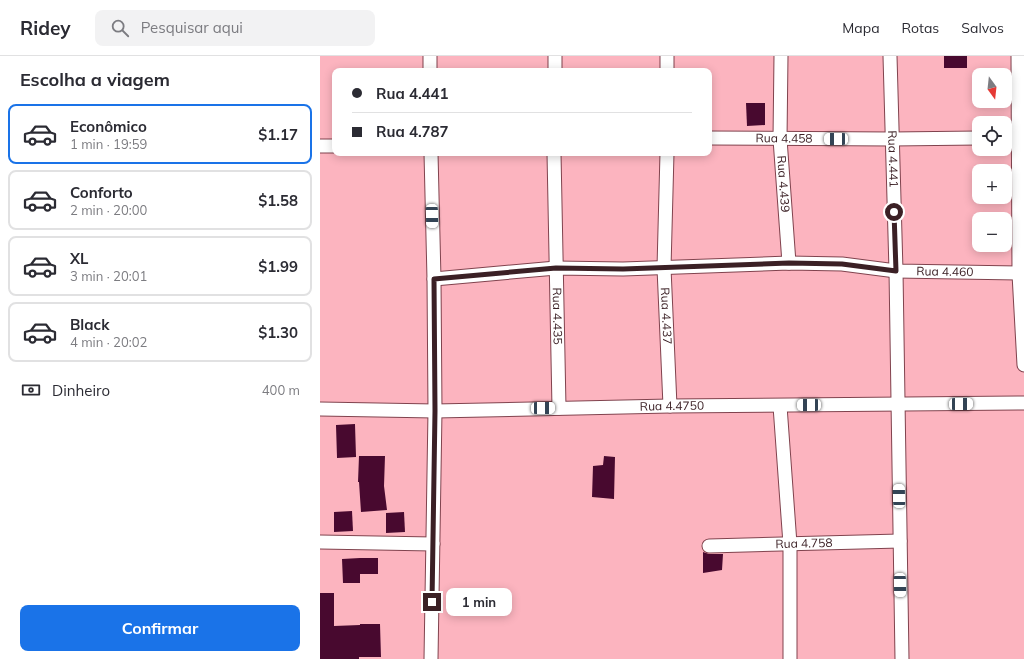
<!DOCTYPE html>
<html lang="pt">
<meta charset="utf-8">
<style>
body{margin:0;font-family:Mulish,sans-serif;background:#f2f2f3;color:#2b2b33;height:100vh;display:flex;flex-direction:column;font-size:15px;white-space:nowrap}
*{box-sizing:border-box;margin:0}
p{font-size:13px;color:#7c7c81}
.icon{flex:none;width:22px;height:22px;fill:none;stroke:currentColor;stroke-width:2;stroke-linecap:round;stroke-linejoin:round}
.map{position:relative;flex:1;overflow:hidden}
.drawer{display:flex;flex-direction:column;background:#fff;width:320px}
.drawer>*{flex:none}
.banner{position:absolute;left:12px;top:12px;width:380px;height:88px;border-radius:8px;box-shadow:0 2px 10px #0003;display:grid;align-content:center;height:88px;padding:0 20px;background:#fff}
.needle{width:26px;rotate:165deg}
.tools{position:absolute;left:652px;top:12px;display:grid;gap:8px}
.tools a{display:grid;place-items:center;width:40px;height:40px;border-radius:8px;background:#fff;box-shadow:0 2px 10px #0003;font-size:20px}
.end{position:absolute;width:18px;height:18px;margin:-9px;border:5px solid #3b2025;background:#fff;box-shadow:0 0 0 2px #fff}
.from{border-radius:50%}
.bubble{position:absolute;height:28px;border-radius:8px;background:#fff;box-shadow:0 2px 10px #0003;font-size:13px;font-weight:700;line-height:28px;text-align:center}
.car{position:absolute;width:12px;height:24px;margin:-12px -6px;border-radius:5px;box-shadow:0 0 3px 1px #0007;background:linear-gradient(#fff 24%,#345 0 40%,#fff 0 76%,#345 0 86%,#fff 0)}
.banner b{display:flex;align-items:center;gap:14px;height:38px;font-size:15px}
.banner b+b{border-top:1px solid #e1e1e2}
.banner i{width:10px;height:10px;background:#2b2b33}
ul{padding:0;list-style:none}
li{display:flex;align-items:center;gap:12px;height:60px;margin:0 8px 6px;padding:0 12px;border:2px solid #e1e1e2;border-radius:8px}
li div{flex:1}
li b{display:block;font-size:15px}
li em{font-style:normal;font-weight:700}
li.current{border-color:#1a73e8}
li>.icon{width:36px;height:36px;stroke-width:1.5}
h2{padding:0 20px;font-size:18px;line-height:48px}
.pay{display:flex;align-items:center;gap:10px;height:44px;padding:0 20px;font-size:15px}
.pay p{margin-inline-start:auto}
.primary-button{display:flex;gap:8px;margin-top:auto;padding:8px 20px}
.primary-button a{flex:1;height:46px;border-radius:8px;background:#1a73e8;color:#fff;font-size:16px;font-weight:700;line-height:46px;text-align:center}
header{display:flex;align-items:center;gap:24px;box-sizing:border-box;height:56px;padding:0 20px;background:#fff;border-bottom:1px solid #e1e1e2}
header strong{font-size:19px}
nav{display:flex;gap:22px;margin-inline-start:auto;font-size:14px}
.search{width:280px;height:36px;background:#f2f2f3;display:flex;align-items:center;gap:10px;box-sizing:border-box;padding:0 14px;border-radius:8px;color:#7c7c81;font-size:15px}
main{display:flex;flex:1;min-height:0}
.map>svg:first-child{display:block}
.building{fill:#48092f}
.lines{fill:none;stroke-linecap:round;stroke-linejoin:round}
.minor-casing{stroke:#80434e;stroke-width:15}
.minor{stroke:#fff;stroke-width:13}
.route{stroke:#3b2025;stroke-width:5}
.labels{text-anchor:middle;stroke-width:4;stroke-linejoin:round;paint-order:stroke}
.street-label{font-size:12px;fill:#3b2025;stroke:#fce5e8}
</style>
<header>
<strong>Ridey</strong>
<div class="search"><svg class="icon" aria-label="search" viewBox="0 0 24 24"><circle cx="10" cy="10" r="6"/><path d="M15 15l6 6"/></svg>Pesquisar aqui</div>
<nav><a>Mapa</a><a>Rotas</a><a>Salvos</a></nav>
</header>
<main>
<section class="drawer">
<h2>Escolha a viagem</h2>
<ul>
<li class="current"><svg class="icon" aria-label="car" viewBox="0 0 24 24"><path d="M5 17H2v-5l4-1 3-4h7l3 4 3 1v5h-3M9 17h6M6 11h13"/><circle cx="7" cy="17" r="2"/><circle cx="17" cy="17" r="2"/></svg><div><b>Econômico</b><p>1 min · 19:59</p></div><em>$1.17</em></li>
<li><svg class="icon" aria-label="car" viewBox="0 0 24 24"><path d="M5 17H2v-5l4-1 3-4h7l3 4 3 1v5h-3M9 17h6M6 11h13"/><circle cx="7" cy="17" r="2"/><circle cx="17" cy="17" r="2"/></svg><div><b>Conforto</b><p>2 min · 20:00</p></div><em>$1.58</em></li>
<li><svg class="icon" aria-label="car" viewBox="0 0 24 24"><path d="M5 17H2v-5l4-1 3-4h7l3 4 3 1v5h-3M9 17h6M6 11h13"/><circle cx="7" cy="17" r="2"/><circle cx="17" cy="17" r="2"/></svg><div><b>XL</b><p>3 min · 20:01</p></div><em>$1.99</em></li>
<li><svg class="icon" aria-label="car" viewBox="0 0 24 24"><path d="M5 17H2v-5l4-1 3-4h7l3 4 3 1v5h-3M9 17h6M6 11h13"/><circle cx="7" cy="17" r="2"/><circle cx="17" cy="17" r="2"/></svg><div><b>Black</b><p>4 min · 20:02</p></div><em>$1.30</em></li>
</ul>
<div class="pay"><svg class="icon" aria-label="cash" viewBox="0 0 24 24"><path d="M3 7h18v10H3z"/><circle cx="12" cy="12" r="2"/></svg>Dinheiro<p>400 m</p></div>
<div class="primary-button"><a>Confirmar</a></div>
</section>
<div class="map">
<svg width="704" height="603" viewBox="0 0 704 603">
<rect width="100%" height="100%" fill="#fcb4bf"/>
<!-- building -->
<g class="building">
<rect x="624" y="0" width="23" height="12"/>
<polygon points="426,47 445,47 445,69 427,70"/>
<polygon points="35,368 36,401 17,402 16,369"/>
<polygon points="39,400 65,400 64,430 67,454 41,456 39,426 38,426"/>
<polygon points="284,400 295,401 294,443 272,441 273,410 283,409"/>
<polygon points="32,455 33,475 14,476 14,456"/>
<polygon points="84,456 85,476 66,477 66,457"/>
<polygon points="383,496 389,498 403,498 402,514 383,517"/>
<polygon points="40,502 58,502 58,518 40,518 40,527 23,527 22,503"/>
<polygon points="0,537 14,537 14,570 40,569 40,568 60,568 61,601 39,601 39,603 0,603"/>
</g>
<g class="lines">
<defs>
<g id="minor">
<polyline points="110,0 110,15"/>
<polyline points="347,0 347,15"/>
<path id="s1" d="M461,0l-1,83 9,124"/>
<path id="s2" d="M570,0l6,215 6,388"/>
<polyline points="698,0 699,218 704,309"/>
<polyline points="235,15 235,0"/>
<path id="s3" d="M389,82l183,1 87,-1"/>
<polyline points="685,82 704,83"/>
<polyline points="0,90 15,90"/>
<polyline points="111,97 114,223 115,355 111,603"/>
<path id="s4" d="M234,97l5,255"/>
<path id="s5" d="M347,97l-3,115 6,138"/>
<path id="s6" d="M114,223l122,-11 67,1 166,-6 53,1 54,7 128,2"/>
<polyline points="460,350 470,488 470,603"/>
<path id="s7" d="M0,353l115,2 235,-5 354,-3"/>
<polyline points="0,486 113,488"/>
<path id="s8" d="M389,490l191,-5"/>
</g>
</defs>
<!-- minor casing -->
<use href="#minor" class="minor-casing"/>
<!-- minor -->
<use href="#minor" class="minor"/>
</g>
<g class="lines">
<!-- route -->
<polyline class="route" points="112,546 115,355 114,223 236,212 303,213 469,207 522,208 576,215 574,156"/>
</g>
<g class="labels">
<!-- street labels -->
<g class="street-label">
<text dy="4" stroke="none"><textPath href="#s3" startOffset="75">Rua 4.458</textPath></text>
<text dy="4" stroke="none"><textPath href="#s2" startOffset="103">Rua 4.441</textPath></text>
<text dy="4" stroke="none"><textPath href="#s1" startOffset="128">Rua 4.439</textPath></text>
<text dy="4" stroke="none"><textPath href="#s6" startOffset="512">Rua 4.460</textPath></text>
<text dy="4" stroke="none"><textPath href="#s4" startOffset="163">Rua 4.435</textPath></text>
<text dy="4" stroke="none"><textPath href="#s5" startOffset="163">Rua 4.437</textPath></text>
<text dy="4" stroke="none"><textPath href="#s7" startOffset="352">Rua 4.4750</textPath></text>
<text dy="4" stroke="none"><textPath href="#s8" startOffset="95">Rua 4.758</textPath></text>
</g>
</g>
</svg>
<div class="tools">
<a><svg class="needle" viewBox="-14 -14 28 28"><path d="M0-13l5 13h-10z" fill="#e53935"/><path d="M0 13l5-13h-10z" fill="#7c7c81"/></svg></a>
<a><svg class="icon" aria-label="locate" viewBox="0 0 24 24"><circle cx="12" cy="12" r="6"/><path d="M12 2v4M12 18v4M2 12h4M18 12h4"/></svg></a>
<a>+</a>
<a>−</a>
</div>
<i class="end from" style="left:574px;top:156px"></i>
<i class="end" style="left:112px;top:546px"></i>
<div class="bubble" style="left:126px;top:532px;width:66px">1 min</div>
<i class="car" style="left:516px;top:83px;rotate:270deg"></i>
<i class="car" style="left:112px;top:160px;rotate:179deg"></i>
<i class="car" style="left:641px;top:348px;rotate:89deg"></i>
<i class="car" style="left:489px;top:349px;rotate:270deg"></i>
<i class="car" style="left:223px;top:352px;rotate:89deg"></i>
<i class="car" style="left:579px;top:440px;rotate:359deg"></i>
<i class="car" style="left:580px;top:529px;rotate:179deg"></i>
<div class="banner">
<b><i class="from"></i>Rua 4.441</b>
<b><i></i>Rua 4.787</b>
</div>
</div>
</main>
